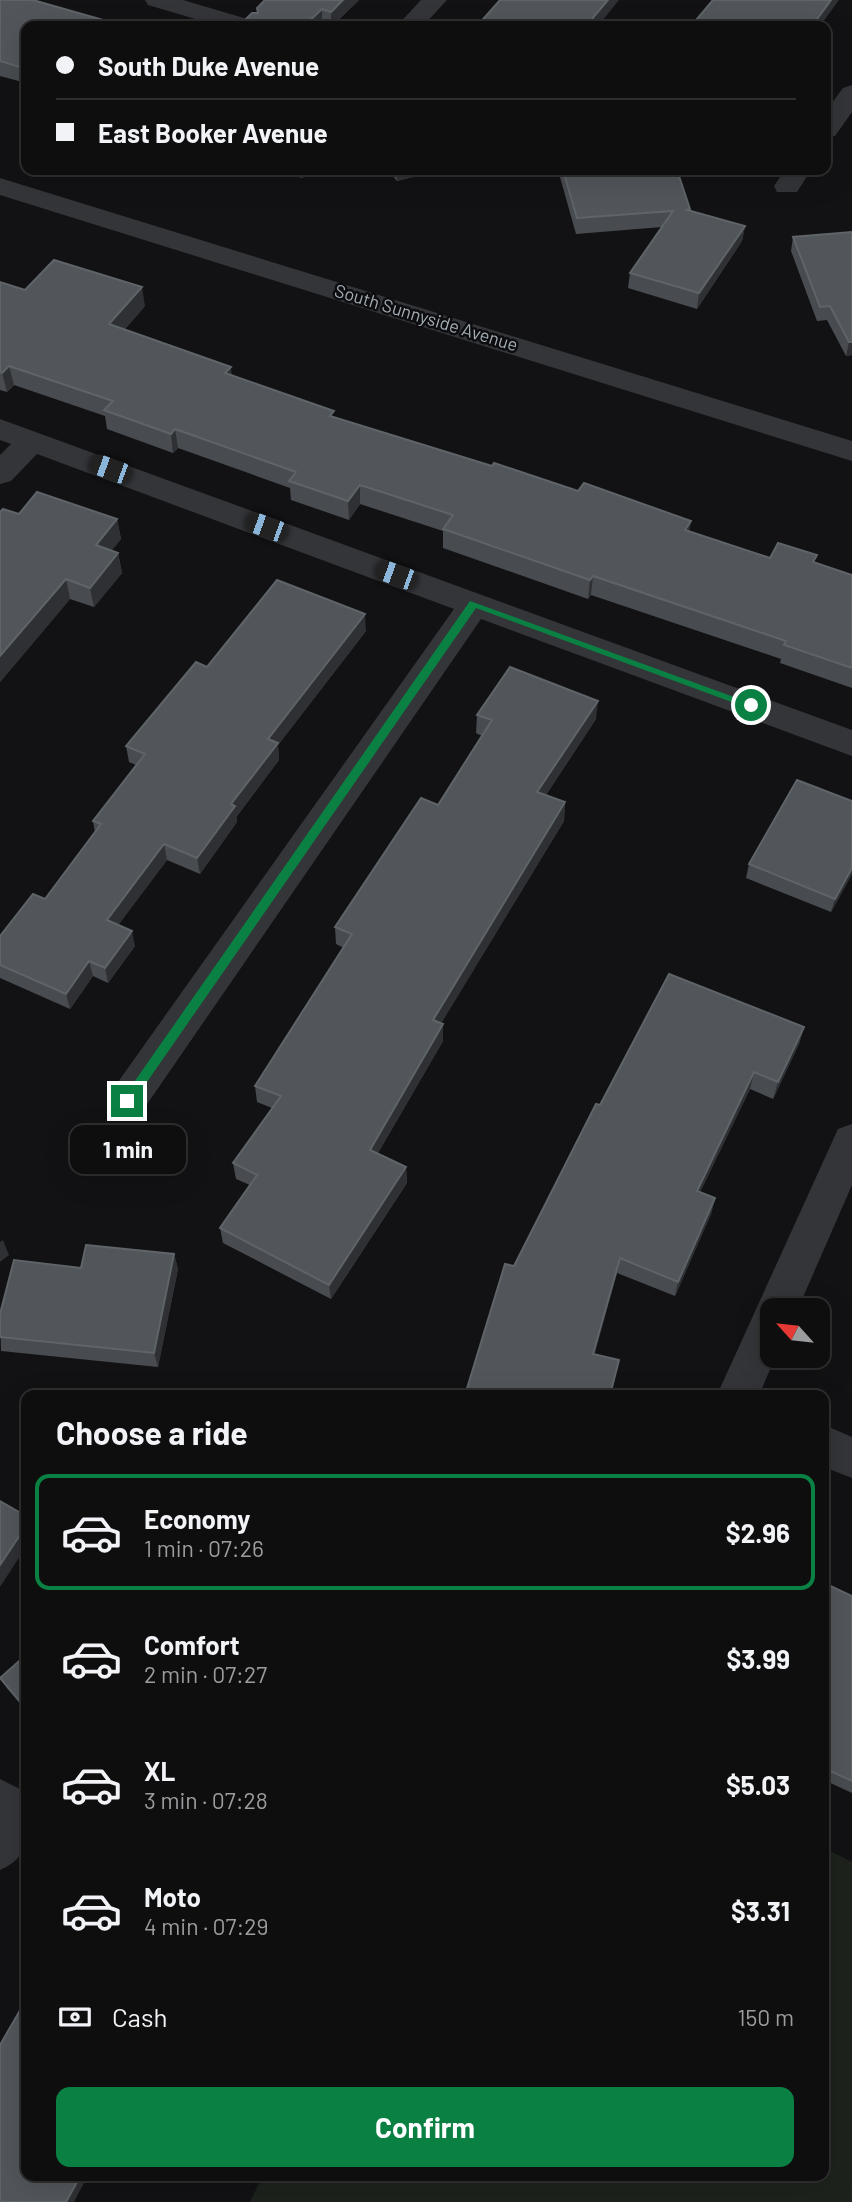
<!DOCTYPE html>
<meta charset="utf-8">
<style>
body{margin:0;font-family:Barlow,sans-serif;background:#171718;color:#f1f3f6;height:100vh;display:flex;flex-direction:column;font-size:26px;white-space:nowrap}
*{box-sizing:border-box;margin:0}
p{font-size:23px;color:#9b9c9e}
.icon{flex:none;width:38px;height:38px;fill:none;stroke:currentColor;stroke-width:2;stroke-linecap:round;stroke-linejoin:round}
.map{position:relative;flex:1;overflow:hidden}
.sheet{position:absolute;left:21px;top:1390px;width:808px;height:791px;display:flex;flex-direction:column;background:#0e0e0f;border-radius:14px;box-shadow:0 7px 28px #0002,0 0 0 2px #2e2e2f}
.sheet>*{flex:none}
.top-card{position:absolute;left:21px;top:21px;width:810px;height:154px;border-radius:14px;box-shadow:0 7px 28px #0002,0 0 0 2px #2e2e2f;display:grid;align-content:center;height:154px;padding:0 35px;background:#0e0e0f}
.needle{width:46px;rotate:297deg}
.fabs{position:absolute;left:760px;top:1298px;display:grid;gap:14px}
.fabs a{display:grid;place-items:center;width:70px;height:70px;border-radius:14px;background:#0e0e0f;box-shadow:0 7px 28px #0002,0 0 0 2px #2e2e2f;font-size:35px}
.end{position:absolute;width:32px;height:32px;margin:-16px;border:9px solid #0b8043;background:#fff;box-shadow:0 0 0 4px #fff}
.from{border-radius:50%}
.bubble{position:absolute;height:49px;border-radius:14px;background:#0e0e0f;box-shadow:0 7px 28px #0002,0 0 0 2px #2e2e2f;font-size:23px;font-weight:700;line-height:49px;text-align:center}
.car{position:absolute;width:21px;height:42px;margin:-21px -10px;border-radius:9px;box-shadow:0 0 5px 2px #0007;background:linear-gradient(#222 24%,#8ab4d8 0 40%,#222 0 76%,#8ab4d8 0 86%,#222 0)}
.top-card b{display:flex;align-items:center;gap:24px;height:66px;font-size:26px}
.top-card b+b{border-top:2px solid #2e2e2f}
.top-card i{width:18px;height:18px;background:#f1f3f6}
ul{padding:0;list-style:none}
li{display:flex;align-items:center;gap:21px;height:116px;margin:0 14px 10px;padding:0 21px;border:4px solid transparent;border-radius:14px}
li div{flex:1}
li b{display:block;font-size:26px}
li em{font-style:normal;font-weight:700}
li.current{border-color:#0b8043}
li>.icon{width:63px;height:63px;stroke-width:1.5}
h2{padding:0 35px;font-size:32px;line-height:84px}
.pay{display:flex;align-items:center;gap:18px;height:77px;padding:0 35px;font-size:26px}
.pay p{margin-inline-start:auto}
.action{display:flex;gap:14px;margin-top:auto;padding:14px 35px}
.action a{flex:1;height:80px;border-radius:14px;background:#0b8043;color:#fff;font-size:28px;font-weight:700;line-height:80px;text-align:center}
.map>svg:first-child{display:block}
.green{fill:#1d231c}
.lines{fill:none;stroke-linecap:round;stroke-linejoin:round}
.minor{fill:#333539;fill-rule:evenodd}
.tertiary{fill:#333539;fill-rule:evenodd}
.wall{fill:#484b4f}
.shaded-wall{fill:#2e3033}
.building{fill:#52565a;stroke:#5e6468;stroke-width:2}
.route{fill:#0b8043}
.labels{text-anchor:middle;stroke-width:5;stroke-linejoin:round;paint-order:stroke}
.far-street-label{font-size:18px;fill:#a3adb4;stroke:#0d0d0f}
</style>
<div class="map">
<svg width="852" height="2202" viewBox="0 0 852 2202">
<rect width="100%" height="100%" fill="#121214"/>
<!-- green -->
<polygon class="green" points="824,1848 852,1862 852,2202 250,2202 263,2175 824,2175"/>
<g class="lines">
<!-- minor -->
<g class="minor">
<polygon points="145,0 183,0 254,21 257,26 219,26 148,5"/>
<polygon points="421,0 447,0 423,26 397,26"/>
<polygon points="852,85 852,112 835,136 826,138 826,111 843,88"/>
<polygon points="785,170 811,170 797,192 777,192 774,186"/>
<polygon points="0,419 852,730 852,756 481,619 141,1113 127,1117 113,1113 108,1101 113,1089 454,609 37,454 11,481 0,484 0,455 11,444 0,440"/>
<polygon points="852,1124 852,1185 797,1311 772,1311 772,1356 776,1356 759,1395 717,1395 838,1129"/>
<polygon points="824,1425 852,1437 852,1478 824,1467"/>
<path d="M0,1779l26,13c0,34 10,63 -26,78z"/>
</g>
<!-- tertiary -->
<polygon class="tertiary" points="0,178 852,441 852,461 0,195"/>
</g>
<!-- wall -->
<g class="wall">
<polygon points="0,0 26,26 26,83 0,76"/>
<polygon points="263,0 359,0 332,26 258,13 265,1"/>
<polygon points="276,170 310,170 302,178"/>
<polygon points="388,170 440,170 397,181"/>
<polygon points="558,170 677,170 690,210 745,226 742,241 697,309 628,288 630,273 662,227 576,234"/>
<polygon points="852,232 852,355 846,356 827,320 817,321 791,251 793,237"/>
<polygon points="0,282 25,290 145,306 125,329 232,376 335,418 770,558 815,563 852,575 852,688 780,663 781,659 591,595 588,599 443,548 443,531 360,504 349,520 291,500 290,488 178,448 173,453 107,429 105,416 14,385 7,392 0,390"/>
<polygon points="0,512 117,519 121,539 111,551 118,553 122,573 94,607 70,599 0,682"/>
<polygon points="366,631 278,745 279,760 237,816 237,822 200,874 167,860 118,925 135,946 108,983 93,976 70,1009 0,978 0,936 45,899 95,833 93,821 136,765 129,762 126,746 207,667"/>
<polygon points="477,715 596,719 546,795 565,802 564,821 441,1023 443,1041 378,1153 406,1167 407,1183 331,1299 223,1243 220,1228 250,1185 236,1179 233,1163 272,1108 257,1102 255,1086 344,948 336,944 335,927 438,805 482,736 476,733"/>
<polygon points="852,801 852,874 831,912 746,878 749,864"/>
<polygon points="804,1027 799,1044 773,1099 750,1089 700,1192 715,1198 711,1214 675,1296 617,1273 594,1354 619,1360 611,1395 465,1395 514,1266 600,1105"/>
<polygon points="174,1254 178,1269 158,1367 1,1351 0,1314 81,1268"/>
<polygon points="824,1583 852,1596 852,1793 824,1780"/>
<polygon points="26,1655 26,1710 7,1688 0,1678"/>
</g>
<!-- shaded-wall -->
<g class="shaded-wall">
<polygon points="343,0 359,0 331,26 331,12"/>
<polygon points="608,0 619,0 598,26 586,26"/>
<polygon points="831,0 839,0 820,26 812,26"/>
<polygon points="322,9 322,25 321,26 304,26"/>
<polygon points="301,170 310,170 302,178"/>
<polygon points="397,170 440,170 397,181"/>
<polygon points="745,226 742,241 697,309 699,293"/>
<polygon points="142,287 145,306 112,343 109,324"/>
<polygon points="849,342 852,342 852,355 846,356"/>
<polygon points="9,366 14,385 7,392 2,373"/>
<polygon points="231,367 233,386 225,373"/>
<polygon points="175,429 178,448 173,453 171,434"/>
<polygon points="360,485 360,504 349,520 348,501"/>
<polygon points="117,519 121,539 100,565 96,545"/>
<polygon points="691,521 688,540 685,530"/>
<polygon points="118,553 122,573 94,607 90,588"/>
<polygon points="593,576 591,595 588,599 590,580"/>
<polygon points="66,579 70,599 0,682 0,656"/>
<polygon points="365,614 366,631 278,745 279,760 237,816 237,822 200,874 197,858 231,804 268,739"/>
<polygon points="598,701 596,719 536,810 537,792"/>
<polygon points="565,802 564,821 433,1037 433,1020"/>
<polygon points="164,844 167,860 110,936 107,920"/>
<polygon points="852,868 852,874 831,912 835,899"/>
<polygon points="132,931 135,946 108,983 105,968"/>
<polygon points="89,961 93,976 70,1009 66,994"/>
<polygon points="443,1024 443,1041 371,1165 370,1150"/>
<polygon points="804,1027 799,1044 773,1099 778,1082"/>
<polygon points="754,1072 750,1089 693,1207 697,1191"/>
<polygon points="406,1167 407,1183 331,1299 329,1285"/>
<polygon points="715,1198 711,1214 675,1296 678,1282"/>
<polygon points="3,1240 9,1255 0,1262 0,1242"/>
<polygon points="174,1254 178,1269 158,1367 154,1353"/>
<polygon points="620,1258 617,1273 591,1368 593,1354"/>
<polygon points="26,1526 26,1547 0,1587 0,1565"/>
<polygon points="81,2175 88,2175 74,2202 66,2202"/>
</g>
<!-- building -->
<g class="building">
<polygon points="0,0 33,0 124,26 26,26 26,69 0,61"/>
<polygon points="265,0 343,0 331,12 322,9 304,26 239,26 252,13 258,13 257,8"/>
<polygon points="500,0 608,0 586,26 477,26"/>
<polygon points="713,0 831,0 812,26 691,26"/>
<polygon points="563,170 677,170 690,209 687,210 745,226 699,293 630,273 673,211 577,218"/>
<polygon points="852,232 852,342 849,342 830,306 820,307 793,237"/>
<polygon points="54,260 142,287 109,324 231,367 225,373 334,411 330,416 492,466 494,463 578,491 584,483 691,521 685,530 770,558 778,543 817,555 813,562 852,575 852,668 784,645 786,641 593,576 590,580 443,529 453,515 360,485 348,501 289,481 296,472 175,429 171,434 104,410 113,401 9,366 2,373 0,372 0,282 25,290"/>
<polygon points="37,492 117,519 96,545 118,553 90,588 66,579 0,656 0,512 3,509 19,514"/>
<polygon points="277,580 365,614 268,739 278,743 231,804 235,806 197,858 164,844 107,920 132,931 105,968 89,961 66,994 0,965 0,936 33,894 45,899 101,824 93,821 145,754 126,746 196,662 207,667"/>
<polygon points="510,667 598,701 537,792 565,802 433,1020 443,1024 370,1150 406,1167 329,1285 220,1228 257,1175 233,1163 281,1096 255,1086 352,934 335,927 421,798 438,805 492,720 477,715"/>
<polygon points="797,780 852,801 852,868 835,899 749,864"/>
<polygon points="669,974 804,1027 778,1082 754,1072 697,1191 715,1198 678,1282 620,1258 593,1354 619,1360 610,1395 465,1395 505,1264 514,1266 596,1104 600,1105"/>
<polygon points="86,1245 174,1254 154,1353 0,1337 0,1314 14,1260 81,1268"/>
<polygon points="0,1501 26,1516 26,1526 0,1565"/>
<polygon points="824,1583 852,1596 852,1781 824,1768"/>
<polygon points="26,1655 26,1709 0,1678"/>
<polygon points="26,2000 26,2175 81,2175 66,2202 0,2202 0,2045"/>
</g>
<!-- route -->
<polygon class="route" points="470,601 756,705 748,708 476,608 131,1105 123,1105 123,1098"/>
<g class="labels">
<!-- far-street labels -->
<g class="far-street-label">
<text transform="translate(426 318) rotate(17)" y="6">South Sunnyside Avenue</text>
</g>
</g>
</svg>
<div class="fabs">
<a><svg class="needle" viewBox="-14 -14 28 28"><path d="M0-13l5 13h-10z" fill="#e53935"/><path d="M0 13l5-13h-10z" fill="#9b9c9e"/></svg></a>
</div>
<i class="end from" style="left:751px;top:705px"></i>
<i class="end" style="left:127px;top:1101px"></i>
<div class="bubble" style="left:70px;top:1125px;width:116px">1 min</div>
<i class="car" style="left:110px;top:469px;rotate:290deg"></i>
<i class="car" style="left:266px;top:527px;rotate:290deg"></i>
<i class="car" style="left:396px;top:575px;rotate:290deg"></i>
<div class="top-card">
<b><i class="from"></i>South Duke Avenue</b>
<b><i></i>East Booker Avenue</b>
</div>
<section class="sheet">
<h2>Choose a ride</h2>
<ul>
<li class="current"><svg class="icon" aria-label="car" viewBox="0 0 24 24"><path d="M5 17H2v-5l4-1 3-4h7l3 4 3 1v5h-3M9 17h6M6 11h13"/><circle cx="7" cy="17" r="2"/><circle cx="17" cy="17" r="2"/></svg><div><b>Economy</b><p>1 min · 07:26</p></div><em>$2.96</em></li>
<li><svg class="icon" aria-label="car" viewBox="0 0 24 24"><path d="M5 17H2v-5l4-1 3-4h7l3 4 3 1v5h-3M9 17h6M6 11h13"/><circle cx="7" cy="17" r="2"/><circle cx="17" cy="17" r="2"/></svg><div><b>Comfort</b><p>2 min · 07:27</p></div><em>$3.99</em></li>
<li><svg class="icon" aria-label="car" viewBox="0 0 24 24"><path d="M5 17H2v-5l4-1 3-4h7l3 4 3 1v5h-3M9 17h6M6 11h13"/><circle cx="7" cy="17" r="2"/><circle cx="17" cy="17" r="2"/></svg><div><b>XL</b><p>3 min · 07:28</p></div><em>$5.03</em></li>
<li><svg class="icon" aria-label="car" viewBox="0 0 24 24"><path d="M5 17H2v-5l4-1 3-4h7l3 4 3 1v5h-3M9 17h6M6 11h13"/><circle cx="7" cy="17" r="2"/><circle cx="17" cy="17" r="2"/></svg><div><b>Moto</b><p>4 min · 07:29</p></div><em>$3.31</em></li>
</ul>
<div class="pay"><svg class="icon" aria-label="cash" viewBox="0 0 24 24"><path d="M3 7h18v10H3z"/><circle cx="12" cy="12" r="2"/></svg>Cash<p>150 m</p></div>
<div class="action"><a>Confirm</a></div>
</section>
</div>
